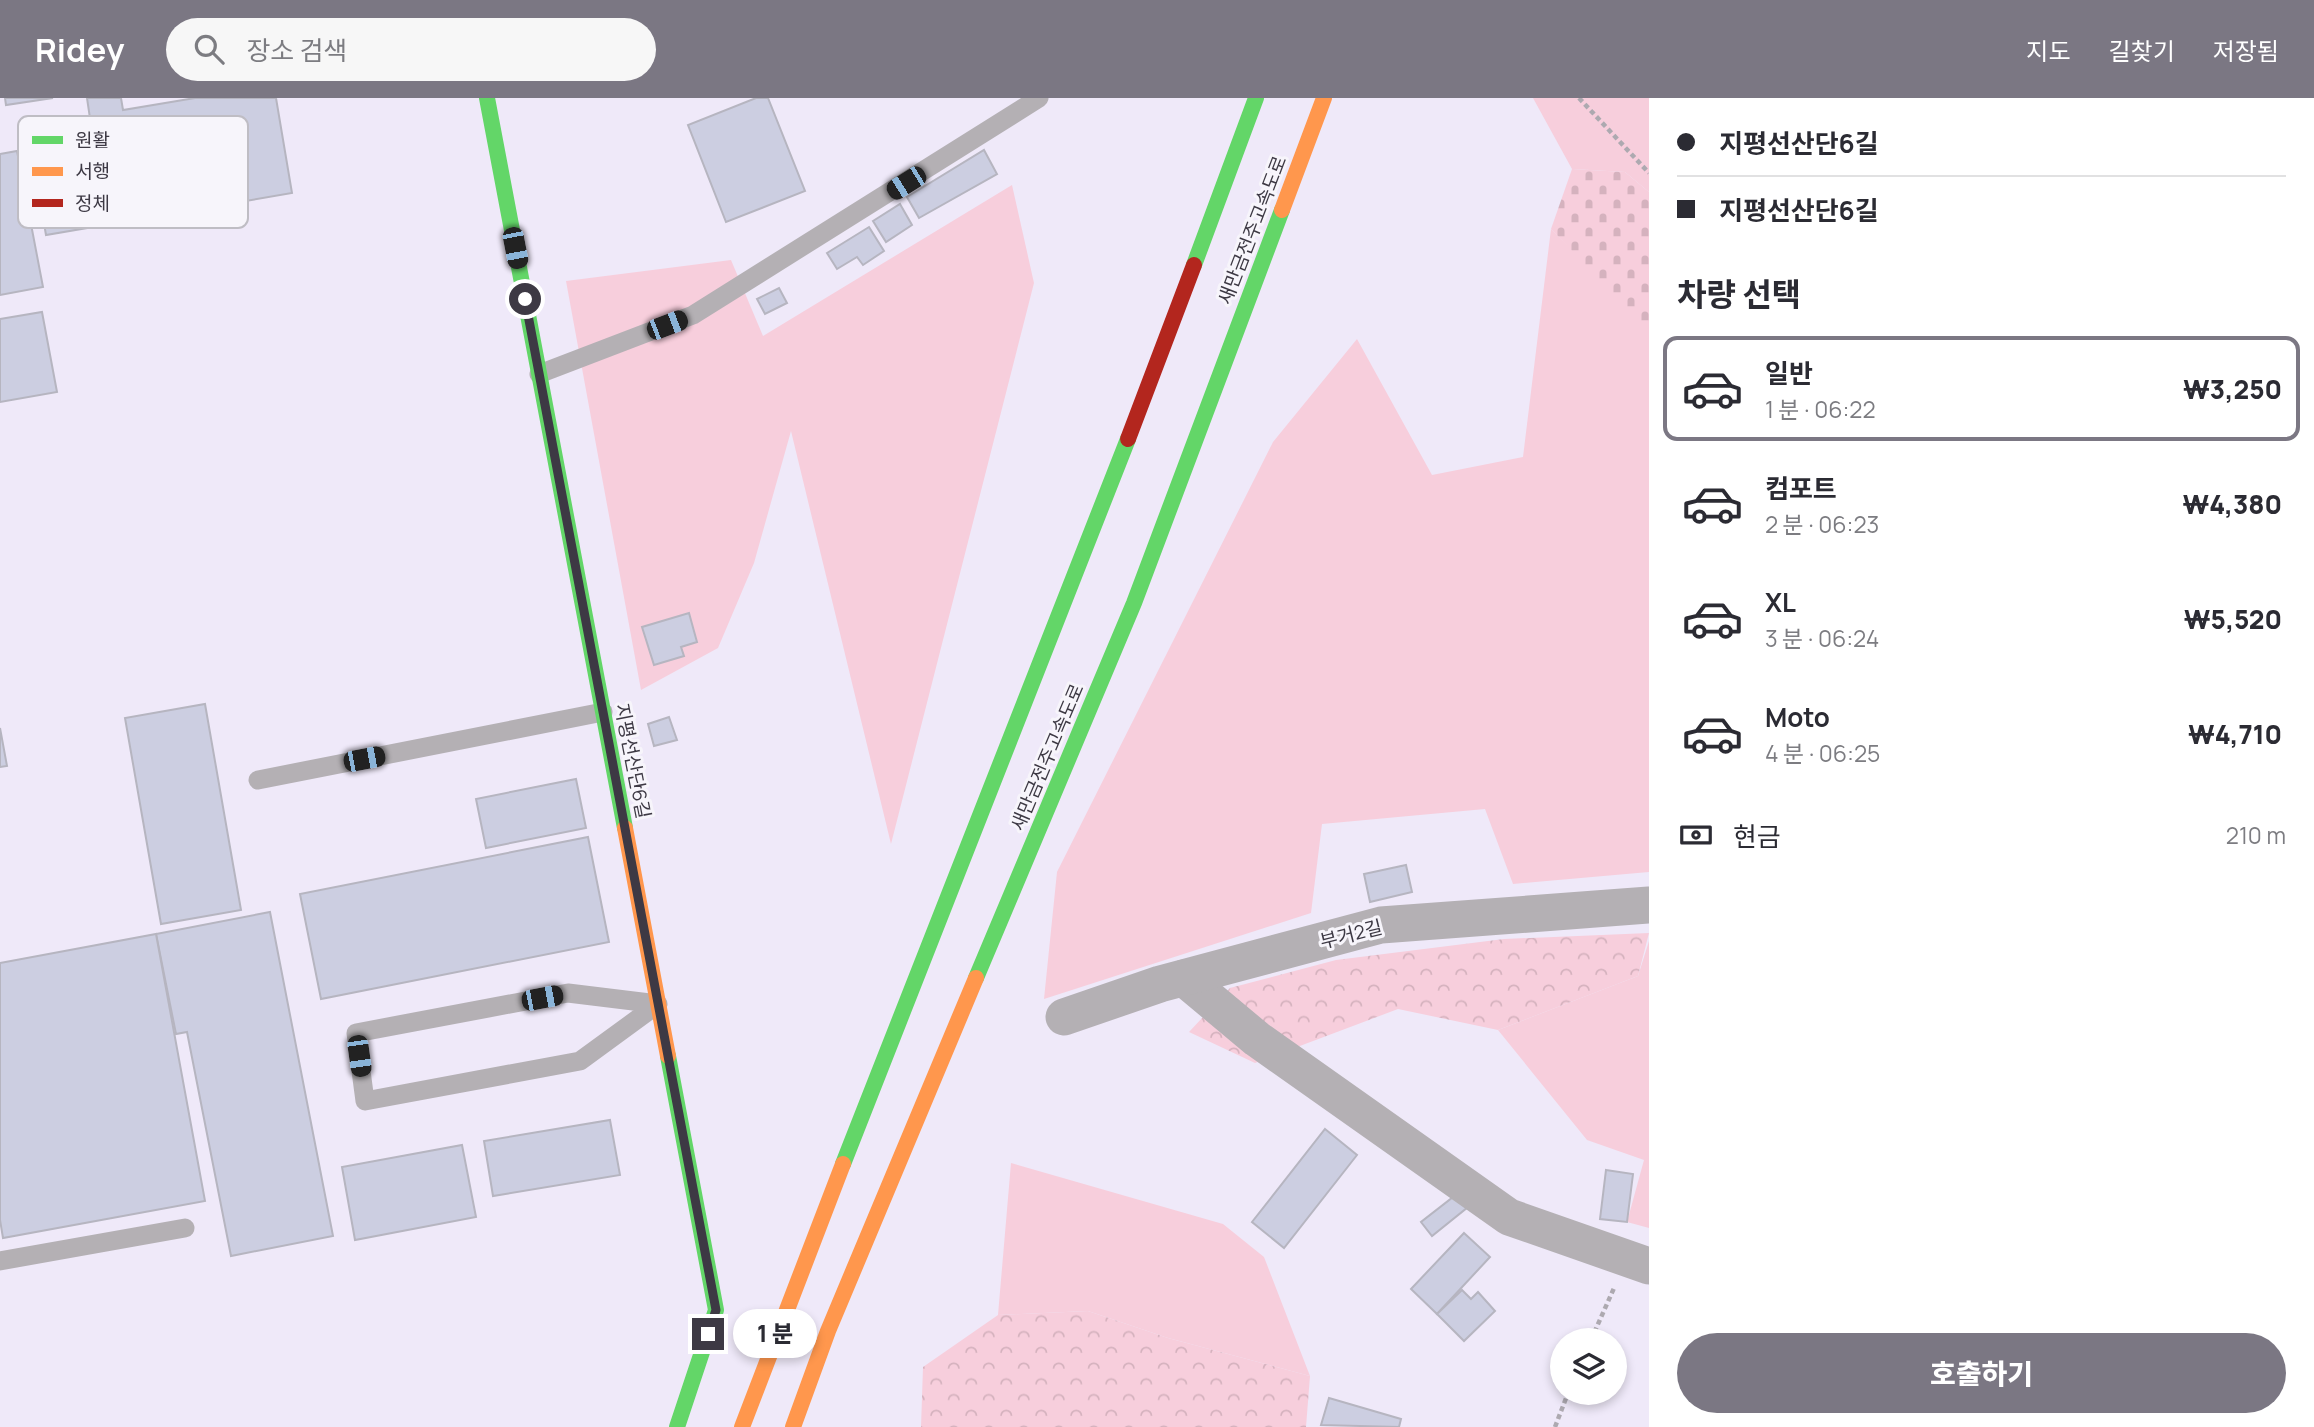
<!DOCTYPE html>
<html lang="ko">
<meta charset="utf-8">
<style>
body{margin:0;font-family:Manrope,"Noto Sans KR",sans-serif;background:#f7f7f7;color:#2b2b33;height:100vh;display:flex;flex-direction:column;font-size:26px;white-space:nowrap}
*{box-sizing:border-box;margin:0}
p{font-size:23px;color:#7c7c81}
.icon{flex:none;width:38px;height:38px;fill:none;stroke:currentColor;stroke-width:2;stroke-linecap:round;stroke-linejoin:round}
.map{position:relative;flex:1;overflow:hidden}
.drawer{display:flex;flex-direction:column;background:#fff;width:665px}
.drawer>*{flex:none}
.top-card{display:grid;align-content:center;height:154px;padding:0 28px;background:#fff}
.buttons{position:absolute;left:1550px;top:1230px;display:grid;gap:14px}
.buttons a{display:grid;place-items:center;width:77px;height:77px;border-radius:50%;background:#fff;box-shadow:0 4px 10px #0003;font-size:35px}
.end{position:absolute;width:32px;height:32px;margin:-16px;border:9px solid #3d3944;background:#fff;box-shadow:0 0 0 4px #fff}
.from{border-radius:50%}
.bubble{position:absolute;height:49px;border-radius:24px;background:#fff;box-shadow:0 4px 10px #0003;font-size:23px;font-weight:800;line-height:49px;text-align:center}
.car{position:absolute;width:21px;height:42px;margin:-21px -10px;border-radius:9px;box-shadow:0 0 5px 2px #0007;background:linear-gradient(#222 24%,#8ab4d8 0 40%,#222 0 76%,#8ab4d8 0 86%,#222 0)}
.top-card b{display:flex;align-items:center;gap:24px;height:66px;font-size:26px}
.top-card b+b{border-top:2px solid #e1e1e2}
.top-card i{width:18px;height:18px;background:#2b2b33}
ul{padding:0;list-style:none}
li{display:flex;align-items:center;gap:21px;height:105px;margin:0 14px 10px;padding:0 14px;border:4px solid transparent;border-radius:14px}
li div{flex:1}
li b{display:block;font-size:26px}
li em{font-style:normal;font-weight:800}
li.active{border-color:#7b7783}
li>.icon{width:63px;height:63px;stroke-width:1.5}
h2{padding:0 28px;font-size:32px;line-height:84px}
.pay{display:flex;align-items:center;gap:18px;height:77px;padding:0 28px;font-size:26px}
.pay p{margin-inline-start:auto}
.cta{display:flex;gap:14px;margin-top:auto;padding:14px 28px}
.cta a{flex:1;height:80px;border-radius:42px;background:#7b7783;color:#fff;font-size:28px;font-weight:800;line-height:80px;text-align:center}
header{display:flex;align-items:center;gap:42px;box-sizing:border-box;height:98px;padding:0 35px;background:#7b7783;color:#fff}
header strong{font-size:33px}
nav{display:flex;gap:38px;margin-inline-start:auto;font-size:24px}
.search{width:490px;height:63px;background:#f7f7f7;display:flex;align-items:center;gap:18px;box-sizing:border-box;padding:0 24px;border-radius:38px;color:#7c7c81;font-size:26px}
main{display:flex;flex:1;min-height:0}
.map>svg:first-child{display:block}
.green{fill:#f7cedc}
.forest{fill:url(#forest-crowns)}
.cemetery{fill:url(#cemetery-stones)}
.building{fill:#cccee1;stroke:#b6b5c0;stroke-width:2}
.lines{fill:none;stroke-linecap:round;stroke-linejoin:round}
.path{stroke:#ada9b0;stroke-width:4.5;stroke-dasharray:5 3.5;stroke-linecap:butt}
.lane{stroke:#b4b0b4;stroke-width:19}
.street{stroke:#b4b0b4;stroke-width:37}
.fast{stroke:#63d668;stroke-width:16}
.slow{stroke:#ff974d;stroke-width:16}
.jam{stroke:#b3261e;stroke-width:16}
.route{stroke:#3d3944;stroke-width:9}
.labels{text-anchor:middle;stroke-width:6;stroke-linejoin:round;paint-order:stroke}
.street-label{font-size:19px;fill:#3d3944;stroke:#f7f5fb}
.key{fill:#f7f5fb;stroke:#bfbdc4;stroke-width:2}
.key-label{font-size:19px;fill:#3d3944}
</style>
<header>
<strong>Ridey</strong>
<div class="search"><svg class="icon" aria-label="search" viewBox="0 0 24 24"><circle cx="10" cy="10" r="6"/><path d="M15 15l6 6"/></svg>장소 검색</div>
<nav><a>지도</a><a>길찾기</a><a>저장됨</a></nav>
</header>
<main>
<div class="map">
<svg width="1649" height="1329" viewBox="0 0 1649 1329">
<defs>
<pattern id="forest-crowns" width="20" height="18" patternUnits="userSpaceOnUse" patternTransform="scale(1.75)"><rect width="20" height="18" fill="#f7cedc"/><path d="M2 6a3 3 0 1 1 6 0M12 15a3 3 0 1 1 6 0" fill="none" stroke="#d5b2be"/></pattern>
<pattern id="cemetery-stones" width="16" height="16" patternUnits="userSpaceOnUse" patternTransform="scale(1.75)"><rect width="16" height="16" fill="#f7cedc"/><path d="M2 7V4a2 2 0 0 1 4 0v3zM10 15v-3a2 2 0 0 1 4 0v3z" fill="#d5b2be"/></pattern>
</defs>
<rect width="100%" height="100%" fill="#efe9f9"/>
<!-- green -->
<g class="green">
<polygon points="1533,0 1649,0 1649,94 1625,74 1572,71"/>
<polygon points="1012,87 1034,185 891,746 791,333 754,465 718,550 641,592 566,183 731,162 763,238"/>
<polygon points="1551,131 1649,230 1649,774 1513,786 1485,711 1322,726 1311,815 1044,901 1057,774 1273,344 1357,241 1432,377 1523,359"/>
<polygon points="1649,843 1649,1130 1627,1124 1644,1062 1587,1042 1498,932 1638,878"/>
<polygon points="1011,1065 1223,1126 1264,1159 1310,1278 1168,1240 1088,1213 998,1217"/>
</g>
<!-- forest -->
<g class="forest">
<polygon points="1649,835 1638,878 1498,932 1398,911 1255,965 1189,934 1230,890 1336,862 1504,841"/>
<polygon points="1088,1213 1168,1240 1310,1278 1306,1329 921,1329 923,1269 998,1217"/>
</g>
<!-- cemetery -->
<polygon class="cemetery" points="1572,71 1625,74 1649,94 1649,234 1551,131"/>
<!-- building -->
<g class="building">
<polygon points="5,0 53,0 6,7"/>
<polygon points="87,0 121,0 123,12 195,0 276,0 292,95 46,137 29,38 91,27"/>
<polygon points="756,0 768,0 805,93 726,124 688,27"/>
<polygon points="984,52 997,76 919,120 907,99"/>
<polygon points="17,53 43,189 0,197 0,56"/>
<polygon points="900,106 912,127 886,144 873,123"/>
<polygon points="869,129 884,153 863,167 857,159 837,171 827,155"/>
<polygon points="779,190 787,205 765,216 757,201"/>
<polygon points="42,214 57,294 0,304 0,221"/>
<polygon points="689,515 697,544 681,549 684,558 654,567 642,529"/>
<polygon points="205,606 241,812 161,826 125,620"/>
<polygon points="669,619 677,642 654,648 648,626"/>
<polygon points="0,630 7,668 0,669"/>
<polygon points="576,681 586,730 486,750 476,701"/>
<polygon points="588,739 609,844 321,901 300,796"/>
<polygon points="1406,767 1412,794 1370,804 1364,776"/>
<polygon points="270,814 333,1138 231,1158 187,934 176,936 156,836"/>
<polygon points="156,836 205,1103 3,1140 0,1122 0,865"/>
<polygon points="610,1022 620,1077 493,1098 484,1043"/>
<polygon points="1325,1031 1357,1057 1284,1150 1252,1124"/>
<polygon points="462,1047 476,1119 355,1142 342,1069"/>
<polygon points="1606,1072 1633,1076 1627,1124 1600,1121"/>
<polygon points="1457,1096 1468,1109 1432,1138 1421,1124"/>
<polygon points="1464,1135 1490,1159 1437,1216 1411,1191"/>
<polygon points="1462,1192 1471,1201 1478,1194 1495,1213 1464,1243 1437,1216"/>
<polygon points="1329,1300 1401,1321 1399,1329 1321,1327"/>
</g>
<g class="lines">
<!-- path -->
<g class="path">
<polyline points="1579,0 1649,75"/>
<polyline points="1591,1242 1614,1190"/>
<polyline points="1555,1329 1568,1295"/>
</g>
<!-- lane -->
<g class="lane">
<polyline points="539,276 693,217 1039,0"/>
<polyline points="258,682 603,614"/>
<polygon points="568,895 658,906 580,963 365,1003 356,935"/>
<polyline points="0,1163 185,1130"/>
</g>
<!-- street -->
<g class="street">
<polyline points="1184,880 1257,941 1509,1119 1649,1168"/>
<polyline points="1064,919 1160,886 1381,827 1649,807"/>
</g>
<!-- fast -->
<g class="fast">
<polyline points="487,0 625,730"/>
<polyline points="1194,167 1256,0"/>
<polyline points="976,880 1134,505 1282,112"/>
<polyline points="668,958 716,1212 677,1329"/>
<polyline points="843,1066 1128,341"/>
</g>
<!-- slow -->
<g class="slow">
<polyline points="1282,112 1324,0"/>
<polyline points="625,730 668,958"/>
<polyline points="742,1329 843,1066"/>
<polyline points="793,1329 828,1233 976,880"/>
</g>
<!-- jam -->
<polyline class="jam" points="1128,341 1194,167"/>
</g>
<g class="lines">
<!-- route -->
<polyline class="route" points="525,201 716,1212 708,1236"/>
</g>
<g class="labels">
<!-- street labels -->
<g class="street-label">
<text transform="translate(1252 132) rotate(-69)" y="7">새만금전주고속도로</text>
<text transform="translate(1047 659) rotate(-67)" y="7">새만금전주고속도로</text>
<text transform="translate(633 663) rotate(79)" y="7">지평선산단6길</text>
<text transform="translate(1351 836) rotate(-14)" y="7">부거2길</text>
</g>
</g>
<!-- legend -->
<rect x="18" y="18" width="230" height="112" rx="10" class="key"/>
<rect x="32" y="38" width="31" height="8" fill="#63d668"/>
<rect x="32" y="69" width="31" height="9" fill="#ff974d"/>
<rect x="32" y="101" width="31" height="8" fill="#b3261e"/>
<g class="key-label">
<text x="75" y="49">원활</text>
<text x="75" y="80">서행</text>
<text x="75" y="112">정체</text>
</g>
</svg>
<div class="buttons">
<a><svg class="icon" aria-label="layers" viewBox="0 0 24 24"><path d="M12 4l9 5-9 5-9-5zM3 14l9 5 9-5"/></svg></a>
</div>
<i class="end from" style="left:525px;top:201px"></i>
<i class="end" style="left:708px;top:1236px"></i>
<div class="bubble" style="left:733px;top:1211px;width:84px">1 분</div>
<i class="car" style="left:906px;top:85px;rotate:238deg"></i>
<i class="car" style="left:515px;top:150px;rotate:169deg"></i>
<i class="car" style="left:667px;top:227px;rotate:69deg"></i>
<i class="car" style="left:364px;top:661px;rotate:79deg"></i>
<i class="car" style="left:542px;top:900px;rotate:79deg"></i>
<i class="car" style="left:359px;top:958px;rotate:172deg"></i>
</div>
<section class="drawer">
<div class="top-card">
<b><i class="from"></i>지평선산단6길</b>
<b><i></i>지평선산단6길</b>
</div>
<h2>차량 선택</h2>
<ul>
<li class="active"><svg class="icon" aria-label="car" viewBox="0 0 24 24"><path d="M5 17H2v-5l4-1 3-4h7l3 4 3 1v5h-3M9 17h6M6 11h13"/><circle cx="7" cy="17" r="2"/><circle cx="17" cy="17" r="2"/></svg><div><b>일반</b><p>1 분 · 06:22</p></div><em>₩3,250</em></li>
<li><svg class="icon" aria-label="car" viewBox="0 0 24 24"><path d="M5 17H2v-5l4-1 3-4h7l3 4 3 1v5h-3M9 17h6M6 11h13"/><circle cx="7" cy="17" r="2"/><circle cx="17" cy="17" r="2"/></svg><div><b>컴포트</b><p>2 분 · 06:23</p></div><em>₩4,380</em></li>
<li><svg class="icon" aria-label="car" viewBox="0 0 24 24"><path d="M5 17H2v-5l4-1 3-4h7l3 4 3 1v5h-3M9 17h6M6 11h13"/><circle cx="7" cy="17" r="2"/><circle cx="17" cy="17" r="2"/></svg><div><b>XL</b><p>3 분 · 06:24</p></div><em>₩5,520</em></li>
<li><svg class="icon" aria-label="car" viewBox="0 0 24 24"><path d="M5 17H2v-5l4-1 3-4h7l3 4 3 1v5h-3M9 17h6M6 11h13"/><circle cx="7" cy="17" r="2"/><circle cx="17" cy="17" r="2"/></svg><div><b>Moto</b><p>4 분 · 06:25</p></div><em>₩4,710</em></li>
</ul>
<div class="pay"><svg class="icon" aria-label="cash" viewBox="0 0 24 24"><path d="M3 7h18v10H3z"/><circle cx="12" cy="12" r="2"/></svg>현금<p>210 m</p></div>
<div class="cta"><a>호출하기</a></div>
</section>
</main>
